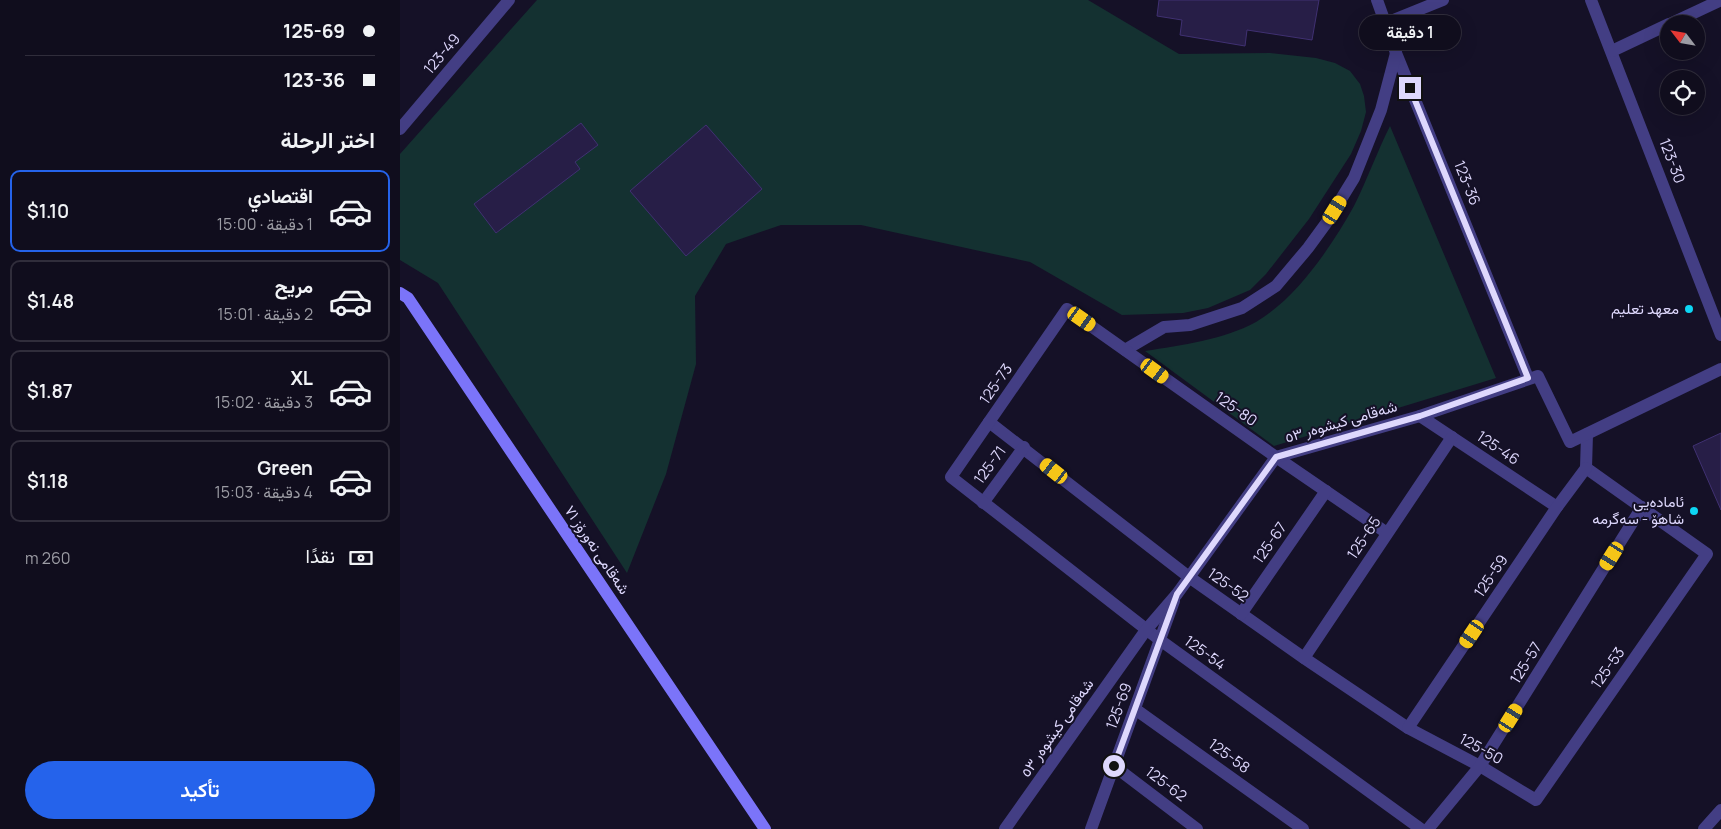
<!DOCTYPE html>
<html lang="ar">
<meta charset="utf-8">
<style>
body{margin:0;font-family:Manrope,Vazirmatn,sans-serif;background:#191626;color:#f1f3f6;direction:rtl;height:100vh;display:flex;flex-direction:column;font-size:19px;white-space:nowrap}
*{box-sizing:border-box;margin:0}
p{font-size:16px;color:#9c9ca4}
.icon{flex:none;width:28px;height:28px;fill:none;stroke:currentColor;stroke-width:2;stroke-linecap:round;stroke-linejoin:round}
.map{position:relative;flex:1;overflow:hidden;direction:ltr}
.side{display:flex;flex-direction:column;background:#100d1d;width:400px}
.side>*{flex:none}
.hud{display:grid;align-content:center;height:110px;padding:0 25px;background:#100d1d}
.needle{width:32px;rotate:301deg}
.buttons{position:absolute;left:1260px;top:15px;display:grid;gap:10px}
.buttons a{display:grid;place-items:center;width:45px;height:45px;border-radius:50%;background:#100d1d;box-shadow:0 5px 20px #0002,0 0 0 1px #302d3b;font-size:25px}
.end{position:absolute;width:22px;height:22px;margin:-11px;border:6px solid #ded8fd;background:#111;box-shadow:0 0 0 2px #111}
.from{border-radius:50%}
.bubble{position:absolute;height:35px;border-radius:18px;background:#100d1d;box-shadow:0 5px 20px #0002,0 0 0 1px #302d3b;font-size:16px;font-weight:600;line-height:35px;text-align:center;direction:rtl}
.car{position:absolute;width:15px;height:30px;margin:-15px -8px;border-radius:6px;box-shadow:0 0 4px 1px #0007;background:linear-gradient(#f5c518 24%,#345 0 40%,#f5c518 0 76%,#345 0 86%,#f5c518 0)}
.hud b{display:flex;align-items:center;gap:18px;height:48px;font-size:19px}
.hud b+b{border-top:1px solid #302d3b}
.hud i{width:12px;height:12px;background:#f1f3f6}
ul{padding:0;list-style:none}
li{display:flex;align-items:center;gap:15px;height:82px;margin:0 10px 8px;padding:0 15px;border:2px solid #302d3b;border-radius:10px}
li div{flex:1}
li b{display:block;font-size:19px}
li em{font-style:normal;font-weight:600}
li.active{border-color:#2563eb}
li>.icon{width:45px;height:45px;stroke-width:1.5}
h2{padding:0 25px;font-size:22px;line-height:60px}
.pay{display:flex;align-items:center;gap:12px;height:55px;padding:0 25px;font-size:19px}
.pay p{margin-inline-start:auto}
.cta{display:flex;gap:10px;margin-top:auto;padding:10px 25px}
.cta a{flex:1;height:58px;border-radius:30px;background:#2563eb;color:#fff;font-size:20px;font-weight:600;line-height:58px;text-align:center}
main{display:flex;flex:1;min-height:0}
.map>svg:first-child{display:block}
.green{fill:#143131}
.building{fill:#271e47;stroke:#403172}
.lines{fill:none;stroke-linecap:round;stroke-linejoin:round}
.street{stroke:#433e84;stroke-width:12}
.secondary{stroke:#7b74f9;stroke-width:12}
.route{stroke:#ded8fd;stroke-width:6}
.poi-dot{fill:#0dd6f4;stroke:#151127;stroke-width:2}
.labels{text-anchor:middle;stroke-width:4;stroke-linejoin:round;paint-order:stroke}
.street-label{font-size:15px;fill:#ded8fd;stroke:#151127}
.poi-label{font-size:15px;fill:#ded8fd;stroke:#151127;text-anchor:end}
</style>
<main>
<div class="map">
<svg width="1321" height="829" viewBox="0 0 1321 829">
<rect width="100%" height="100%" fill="#151127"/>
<!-- green -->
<g class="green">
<polygon points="137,0 688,0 779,54 870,53 916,58 935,63 950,71 960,84 964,96 966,112 961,131 951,154 909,219 866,274 850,290 808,308 783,313 722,315 630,262 461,225 381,225 326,244 295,296 296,364 266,474 227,573 38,283 0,260 0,154"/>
<path d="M990,126l106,252 -222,68 -129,-95c37,-6 78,-11 111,-29 41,-24 75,-75 98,-116 13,-26 23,-54 36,-80z"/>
</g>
<!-- building -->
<g class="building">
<polygon points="759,0 919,0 912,40 847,30 845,46 780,35 782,20 757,16"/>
<polygon points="181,123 198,145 175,162 180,169 96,233 74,204"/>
<polygon points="306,125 362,189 286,256 230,191"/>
<polygon points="1321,433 1321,510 1293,446"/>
</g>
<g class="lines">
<!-- street -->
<g class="street">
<polyline points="977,0 996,53 1128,378"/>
<polyline points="1191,0 1321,335"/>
<polyline points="986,23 1043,0"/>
<polyline points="1270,24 1321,0"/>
<polyline points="1212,51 1269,24"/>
<polyline points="0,129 109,0"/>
<polyline points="725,350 764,327 790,325 842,308 876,286 908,248 927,222 954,178 981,110 996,53"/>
<polyline points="1020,416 1157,507"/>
<polyline points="589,422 789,577 904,658 1008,728 1080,766 1136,800 1307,554 1186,468"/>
<polyline points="1186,468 1187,434"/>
<polyline points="583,503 624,447"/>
<polyline points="987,533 876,457 667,309 551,477 760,640 1021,829"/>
<polyline points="841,614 926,491"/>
<polyline points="904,658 1052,437"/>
<polyline points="735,709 903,829"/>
<polyline points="1008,728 1157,507 1186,468"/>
<polyline points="714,766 797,829"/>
<polyline points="605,829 746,630 777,594 876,457 1020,416 1138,376 1170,442 1321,369"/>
<polyline points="691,829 774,601"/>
<polyline points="1028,829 1080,766 1242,507"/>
<polyline points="1304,829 1321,810"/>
</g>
<!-- secondary -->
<polyline class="secondary" points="0,293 8,298 365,829"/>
</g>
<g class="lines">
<!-- route -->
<polyline class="route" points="714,766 777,594 876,457 1020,416 1128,378 1010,88"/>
</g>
<!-- markers -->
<g class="poi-dot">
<circle cx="1289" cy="309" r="5"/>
<circle cx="1294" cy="511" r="5"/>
</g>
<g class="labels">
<!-- street labels -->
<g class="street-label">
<text transform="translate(42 54) rotate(-50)" y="5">123-49</text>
<text transform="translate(1272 161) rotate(69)" y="5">123-30</text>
<text transform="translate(1067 183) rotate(68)" y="5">123-36</text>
<text transform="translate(596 384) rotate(-55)" y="5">125-73</text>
<text transform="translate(836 409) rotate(35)" y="5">125-80</text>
<text transform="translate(941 422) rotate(-16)" y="5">شەقامی کیشوەر ٥٣</text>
<text transform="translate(1098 448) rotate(34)" y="5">125-46</text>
<text transform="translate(590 465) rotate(-54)" y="5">125-71</text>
<text transform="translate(964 538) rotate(-56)" y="5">125-65</text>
<text transform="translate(870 543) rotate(-55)" y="5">125-67</text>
<text transform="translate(197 550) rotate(56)" y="5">شەقامی نەورۆز ٧١</text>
<text transform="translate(1091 576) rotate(-56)" y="5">125-59</text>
<text transform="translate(828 585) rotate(35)" y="5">125-52</text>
<text transform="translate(805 653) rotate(36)" y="5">125-54</text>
<text transform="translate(1126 663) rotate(-58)" y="5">125-57</text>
<text transform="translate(1208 668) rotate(-55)" y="5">125-53</text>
<text transform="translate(719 706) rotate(-70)" y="5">125-69</text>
<text transform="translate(657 728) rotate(-55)" y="5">شەقامی کیشوەر ٥٣</text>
<text transform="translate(1081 749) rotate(29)" y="5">125-50</text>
<text transform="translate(829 756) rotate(36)" y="5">125-58</text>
<text transform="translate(766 784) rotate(37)" y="5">125-62</text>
</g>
<!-- poi labels -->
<g class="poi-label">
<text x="1279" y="314">معهد تعليم</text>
<text x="1284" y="507">ئامادەیی<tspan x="1284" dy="17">شاهۆ - سەگرمە</tspan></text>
</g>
</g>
</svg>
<div class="buttons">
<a><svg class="needle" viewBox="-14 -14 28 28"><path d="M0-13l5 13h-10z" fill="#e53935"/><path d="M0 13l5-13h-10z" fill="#9c9ca4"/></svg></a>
<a><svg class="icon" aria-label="locate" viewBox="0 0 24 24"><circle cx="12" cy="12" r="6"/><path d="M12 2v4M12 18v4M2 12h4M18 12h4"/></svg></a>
</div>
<i class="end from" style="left:714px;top:766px"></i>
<i class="end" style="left:1010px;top:88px"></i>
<div class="bubble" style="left:959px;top:15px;width:102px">1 دقيقة</div>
<i class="car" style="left:935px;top:210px;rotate:32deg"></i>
<i class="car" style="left:682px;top:319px;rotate:125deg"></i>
<i class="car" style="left:755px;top:371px;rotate:126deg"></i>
<i class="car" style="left:654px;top:471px;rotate:308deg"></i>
<i class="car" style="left:1212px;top:556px;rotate:212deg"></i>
<i class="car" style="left:1072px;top:634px;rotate:214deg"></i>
<i class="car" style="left:1111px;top:718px;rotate:32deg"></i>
</div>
<section class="side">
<div class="hud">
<b><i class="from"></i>125-69</b>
<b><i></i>123-36</b>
</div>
<h2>اختر الرحلة</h2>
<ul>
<li class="active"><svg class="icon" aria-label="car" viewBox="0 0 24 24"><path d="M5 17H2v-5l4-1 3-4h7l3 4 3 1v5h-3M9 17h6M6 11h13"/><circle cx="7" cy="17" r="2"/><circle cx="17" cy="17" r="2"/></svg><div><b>اقتصادي</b><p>1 دقيقة · 15:00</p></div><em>$1.10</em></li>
<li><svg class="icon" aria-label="car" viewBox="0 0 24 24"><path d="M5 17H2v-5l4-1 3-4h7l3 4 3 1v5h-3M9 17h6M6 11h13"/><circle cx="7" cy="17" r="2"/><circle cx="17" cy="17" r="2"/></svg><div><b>مريح</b><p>2 دقيقة · 15:01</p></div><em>$1.48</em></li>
<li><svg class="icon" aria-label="car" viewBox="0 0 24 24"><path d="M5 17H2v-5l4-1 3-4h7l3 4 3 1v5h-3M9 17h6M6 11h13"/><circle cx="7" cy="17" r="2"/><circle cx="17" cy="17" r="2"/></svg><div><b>XL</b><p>3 دقيقة · 15:02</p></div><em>$1.87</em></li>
<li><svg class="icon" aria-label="car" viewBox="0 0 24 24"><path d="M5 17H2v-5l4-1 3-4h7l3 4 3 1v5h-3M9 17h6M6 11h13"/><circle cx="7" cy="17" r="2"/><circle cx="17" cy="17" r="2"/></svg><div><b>Green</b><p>4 دقيقة · 15:03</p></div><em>$1.18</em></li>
</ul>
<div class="pay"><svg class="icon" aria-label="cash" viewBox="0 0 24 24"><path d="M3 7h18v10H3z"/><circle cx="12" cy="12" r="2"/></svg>نقدًا<p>260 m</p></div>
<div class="cta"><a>تأكيد</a></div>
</section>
</main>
